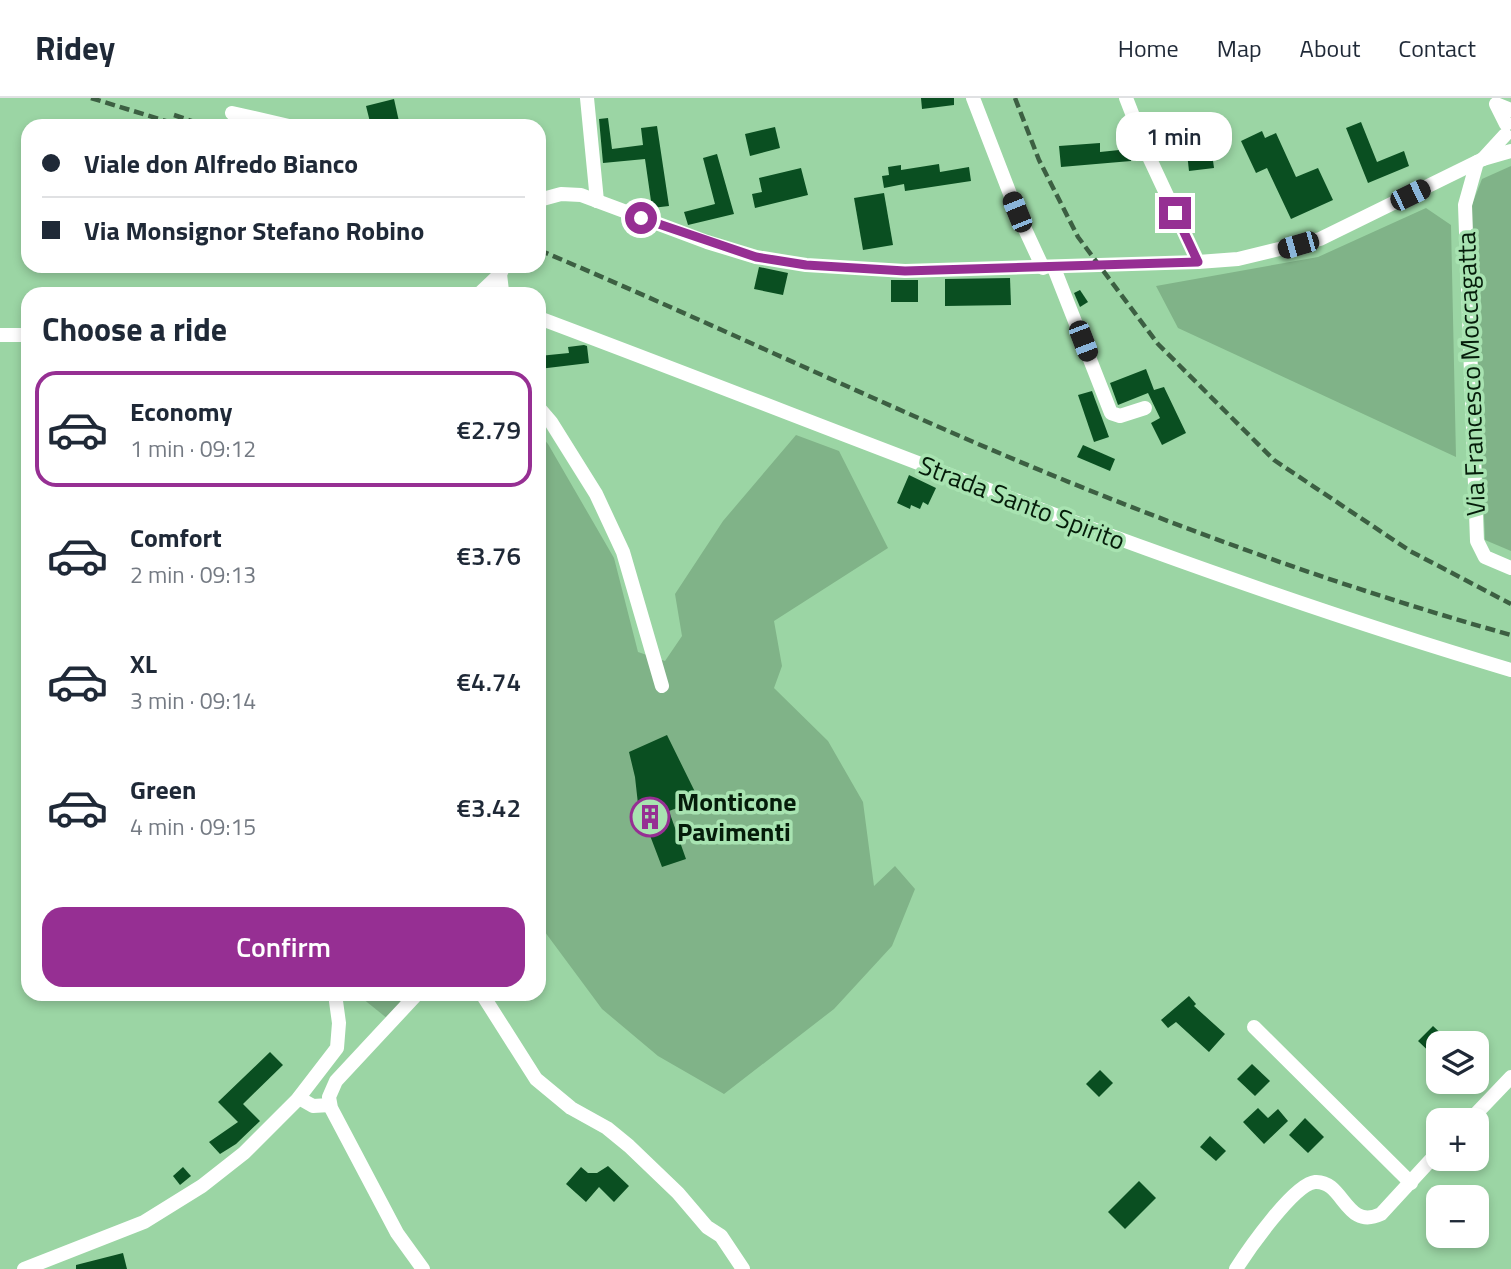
<!DOCTYPE html>
<meta charset="utf-8">
<style>
body{margin:0;font-family:"Titillium Web",sans-serif;background:#f2f2f3;color:#1f2937;height:100vh;display:flex;flex-direction:column;font-size:26px;white-space:nowrap}
*{box-sizing:border-box;margin:0}
p{font-size:23px;color:#747a83}
.icon{flex:none;width:38px;height:38px;fill:none;stroke:currentColor;stroke-width:2;stroke-linecap:round;stroke-linejoin:round}
.map{position:relative;flex:1;overflow:hidden}
.panel{position:absolute;left:21px;top:189px;width:525px;height:714px;display:flex;flex-direction:column;background:#fff;border-radius:21px;box-shadow:0 4px 10px #0003}
.panel>*{flex:none}
.guide{position:absolute;left:21px;top:21px;width:525px;height:154px;border-radius:21px;box-shadow:0 4px 10px #0003;display:grid;align-content:center;height:154px;padding:0 21px;background:#fff}
.tools{position:absolute;left:1426px;top:933px;display:grid;gap:14px}
.tools a{display:grid;place-items:center;width:63px;height:63px;border-radius:14px;background:#fff;box-shadow:0 4px 10px #0003;font-size:35px}
.end{position:absolute;width:32px;height:32px;margin:-16px;border:9px solid #962f93;background:#fff;box-shadow:0 0 0 4px #fff}
.from{border-radius:50%}
.bubble{position:absolute;height:49px;border-radius:21px;background:#fff;box-shadow:0 4px 10px #0003;font-size:23px;font-weight:600;line-height:49px;text-align:center}
.car{position:absolute;width:21px;height:42px;margin:-21px -10px;border-radius:9px;box-shadow:0 0 5px 2px #0007;background:linear-gradient(#222 24%,#8ab4d8 0 40%,#222 0 76%,#8ab4d8 0 86%,#222 0)}
.guide b{display:flex;align-items:center;gap:24px;height:66px;font-size:26px}
.guide b+b{border-top:2px solid #e0e1e3}
.guide i{width:18px;height:18px;background:#1f2937}
ul{padding:0;list-style:none}
li{display:flex;align-items:center;gap:21px;height:116px;margin:0 14px 10px;padding:0 7px;border:4px solid transparent;border-radius:21px}
li div{flex:1}
li b{display:block;font-size:26px}
li em{font-style:normal;font-weight:600}
li.selected{border-color:#962f93}
li>.icon{width:63px;height:63px;stroke-width:1.5}
h2{padding:0 21px;font-size:32px;line-height:84px}
.action{display:flex;gap:14px;margin-top:auto;padding:14px 21px}
.action a{flex:1;height:80px;border-radius:21px;background:#962f93;color:#fff;font-size:28px;font-weight:600;line-height:80px;text-align:center}
header{display:flex;align-items:center;gap:42px;box-sizing:border-box;height:98px;padding:0 35px;background:#fff;border-bottom:2px solid #e0e1e3}
header strong{font-size:33px}
nav{display:flex;gap:38px;margin-inline-start:auto;font-size:24px}
.map>svg:first-child{display:block}
.green{fill:#80b388}
.building{fill:#0a4f21}
.lines{fill:none;stroke-linecap:round;stroke-linejoin:round}
.minor{stroke:#fff;stroke-width:14}
.rail{stroke:#3c5f42;stroke-width:4.5;stroke-dasharray:10 5;stroke-linecap:butt}
.route{stroke:#962f93;stroke-width:9}
.labels{text-anchor:middle;stroke-width:7;stroke-linejoin:round;paint-order:stroke}
.street-label{font-size:26px;fill:#051c0a;stroke:#a8e3b1}
.poi-label{font-size:26px;font-weight:bold;fill:#051c0a;stroke:#a8e3b1;text-anchor:start}
</style>
<header>
<strong>Ridey</strong>
<nav><a>Home</a><a>Map</a><a>About</a><a>Contact</a></nav>
</header>
<div class="map">
<svg width="1511" height="1171" viewBox="0 0 1511 1171">
<rect width="100%" height="100%" fill="#9bd5a4"/>
<!-- green -->
<g class="green">
<polygon points="1511,68 1511,453 1485,442 1471,109 1482,81"/>
<polygon points="1426,110 1451,127 1456,359 1178,230 1156,188 1318,159"/>
<polygon points="539,336 548,346 614,460 638,554 665,563 682,538 675,496 723,423 796,337 839,353 888,450 774,523 782,568 774,590 828,643 863,704 874,788 895,768 915,791 892,848 834,911 724,996 658,958 602,911 539,826"/>
<polygon points="357,896 406,896 403,906 388,921"/>
</g>
<!-- building -->
<g class="building">
<polygon points="921,0 954,0 954,7 922,11"/>
<polygon points="394,1 400,28 371,28 366,8"/>
<polygon points="608,20 612,51 643,47 641,30 657,28 669,108 652,110 645,61 603,65 599,21"/>
<polygon points="1361,24 1377,64 1404,53 1409,68 1368,85 1346,30"/>
<polygon points="775,29 780,50 750,58 745,36"/>
<polygon points="1262,33 1265,40 1276,35 1296,79 1318,70 1333,102 1291,121 1267,70 1256,75 1241,43"/>
<polygon points="1209,34 1214,70 1189,73 1185,37"/>
<polygon points="1100,45 1100,54 1129,51 1131,63 1061,69 1059,48"/>
<polygon points="717,56 734,116 688,127 684,114 715,106 703,60"/>
<polygon points="939,66 940,74 969,69 971,83 905,93 904,86 884,90 882,78 889,77 888,69 901,67 901,72"/>
<polygon points="801,70 808,97 755,110 752,96 762,94 759,80"/>
<polygon points="884,95 893,147 863,152 854,100"/>
<polygon points="759,169 788,175 783,197 754,191"/>
<polygon points="1010,180 1011,207 945,208 945,181"/>
<rect x="891" y="182" width="27" height="22"/>
<polygon points="1080,192 1088,204 1080,209 1074,195"/>
<polygon points="584,247 587,248 589,265 539,271 539,258 569,255 568,249"/>
<polygon points="1146,271 1154,292 1164,289 1186,335 1162,347 1151,325 1160,320 1148,295 1118,307 1110,285"/>
<polygon points="1092,293 1109,339 1094,344 1078,297"/>
<polygon points="1083,347 1115,361 1110,373 1077,359"/>
<polygon points="909,377 936,390 928,407 923,404 920,411 911,407 910,411 897,405"/>
<polygon points="667,637 699,702 669,713 686,761 662,769 638,706 635,679 629,654"/>
<polygon points="1189,898 1196,906 1194,908 1225,936 1209,954 1176,924 1168,930 1161,922"/>
<polygon points="1433,928 1451,945 1438,945 1438,962 1418,943"/>
<polygon points="270,954 283,967 243,1006 260,1023 236,1046 220,1056 209,1044 238,1024 218,1004"/>
<polygon points="1252,966 1270,983 1255,998 1237,981"/>
<polygon points="1100,972 1113,985 1099,999 1086,986"/>
<polygon points="1258,1010 1268,1020 1278,1011 1288,1023 1264,1046 1243,1024"/>
<polygon points="1305,1020 1324,1039 1308,1055 1289,1037"/>
<polygon points="1210,1038 1226,1053 1216,1063 1200,1049"/>
<polygon points="608,1068 629,1088 614,1104 599,1089 586,1104 566,1086 581,1069 588,1075 597,1075"/>
<polygon points="183,1069 191,1078 180,1087 173,1078"/>
<polygon points="1139,1083 1156,1100 1125,1131 1108,1114"/>
<polygon points="123,1155 127,1171 76,1171 76,1167"/>
</g>
<g class="lines">
<!-- minor -->
<g class="minor">
<polyline points="587,0 597,103"/>
<polyline points="973,0 1017,114 1043,170"/>
<polyline points="1126,0 1149,59 1198,164"/>
<polyline points="232,15 289,28"/>
<polyline points="1506,26 1496,6 1511,12"/>
<polyline points="1505,37 1483,61 1511,53"/>
<polyline points="1477,64 1465,107 1477,443 1485,459 1511,470"/>
<polyline points="539,102 561,96 581,97 707,144 756,159 806,167 905,173 1198,164 1238,161 1320,141 1483,61"/>
<polyline points="1054,170 1111,315 1120,318 1145,310"/>
<polyline points="500,176 502,193 505,196"/>
<polyline points="479,196 500,176 504,168"/>
<path d="M539,220c323,121 641,254 972,352"/>
<polyline points="0,237 28,237"/>
<polyline points="539,310 551,324 596,396 623,454 662,588"/>
<polyline points="417,896 336,983 329,999 331,1010 397,1135 423,1171"/>
<polyline points="482,896 536,981 571,1010 607,1030 629,1048 678,1095 707,1129 721,1138 743,1171"/>
<polyline points="1254,929 1411,1085"/>
<polyline points="299,1000 313,1008 330,1007"/>
<polyline points="1470,1022 1511,979"/>
<polyline points="24,1171 144,1124 202,1088 244,1055 297,1002 337,950 339,925 335,896"/>
<path d="M1236,1171c12,-19 58,-85 79,-87 29,-2 30,49 66,32l57,-62"/>
</g>
<!-- rail -->
<g class="rail">
<polyline points="91,0 182,28"/>
<polyline points="1015,0 1039,62 1078,139 1158,246 1274,362 1410,453 1511,506"/>
<polyline points="174,17 206,28"/>
<path d="M539,152c161,68 318,143 479,211 160,67 325,127 493,174"/>
</g>
</g>
<g class="lines">
<!-- route -->
<polyline class="route" points="641,120 756,159 806,167 905,173 1198,164 1175,115"/>
</g>
<!-- icons -->
<defs>
<symbol id="building-ring" viewBox="-11 -11 22 22"><circle r="9.5" fill="#a8e3b1" stroke="#962f93" stroke-width="1.5"/><path d="M-4-6H4V6H1V3H-1V6H-4ZM-2.5-4.3h1.7v1.8h-1.7ZM.8-4.3h1.7v1.8H.8ZM-2.5-1h1.7V.8h-1.7ZM.8-1h1.7V.8H.8Z" fill="#962f93"/></symbol>
</defs>
<g fill-rule="evenodd">
<use href="#building-ring" x="628" y="697" width="44" height="44"/>
</g>
<g class="labels">
<!-- street labels -->
<g class="street-label">
<text transform="translate(1471 276) rotate(-92)" y="9">Via Francesco Moccagatta</text>
<text transform="translate(1022 405) rotate(21)" y="9">Strada Santo Spirito</text>
</g>
<!-- poi labels -->
<g class="poi-label">
<text x="677" y="713">Monticone<tspan x="677" dy="30">Pavimenti</tspan></text>
</g>
</g>
</svg>
<div class="tools">
<a><svg class="icon" aria-label="layers" viewBox="0 0 24 24"><path d="M12 4l9 5-9 5-9-5zM3 14l9 5 9-5"/></svg></a>
<a>+</a>
<a>−</a>
</div>
<i class="end from" style="left:641px;top:120px"></i>
<i class="end" style="left:1175px;top:115px"></i>
<div class="bubble" style="left:1116px;top:14px;width:116px">1 min</div>
<i class="car" style="left:1410px;top:97px;rotate:64deg"></i>
<i class="car" style="left:1017px;top:114px;rotate:338deg"></i>
<i class="car" style="left:1298px;top:147px;rotate:254deg"></i>
<i class="car" style="left:1083px;top:243px;rotate:159deg"></i>
<div class="guide">
<b><i class="from"></i>Viale don Alfredo Bianco</b>
<b><i></i>Via Monsignor Stefano Robino</b>
</div>
<section class="panel">
<h2>Choose a ride</h2>
<ul>
<li class="selected"><svg class="icon" aria-label="car" viewBox="0 0 24 24"><path d="M5 17H2v-5l4-1 3-4h7l3 4 3 1v5h-3M9 17h6M6 11h13"/><circle cx="7" cy="17" r="2"/><circle cx="17" cy="17" r="2"/></svg><div><b>Economy</b><p>1 min · 09:12</p></div><em>€2.79</em></li>
<li><svg class="icon" aria-label="car" viewBox="0 0 24 24"><path d="M5 17H2v-5l4-1 3-4h7l3 4 3 1v5h-3M9 17h6M6 11h13"/><circle cx="7" cy="17" r="2"/><circle cx="17" cy="17" r="2"/></svg><div><b>Comfort</b><p>2 min · 09:13</p></div><em>€3.76</em></li>
<li><svg class="icon" aria-label="car" viewBox="0 0 24 24"><path d="M5 17H2v-5l4-1 3-4h7l3 4 3 1v5h-3M9 17h6M6 11h13"/><circle cx="7" cy="17" r="2"/><circle cx="17" cy="17" r="2"/></svg><div><b>XL</b><p>3 min · 09:14</p></div><em>€4.74</em></li>
<li><svg class="icon" aria-label="car" viewBox="0 0 24 24"><path d="M5 17H2v-5l4-1 3-4h7l3 4 3 1v5h-3M9 17h6M6 11h13"/><circle cx="7" cy="17" r="2"/><circle cx="17" cy="17" r="2"/></svg><div><b>Green</b><p>4 min · 09:15</p></div><em>€3.42</em></li>
</ul>
<div class="action"><a>Confirm</a></div>
</section>
</div>
